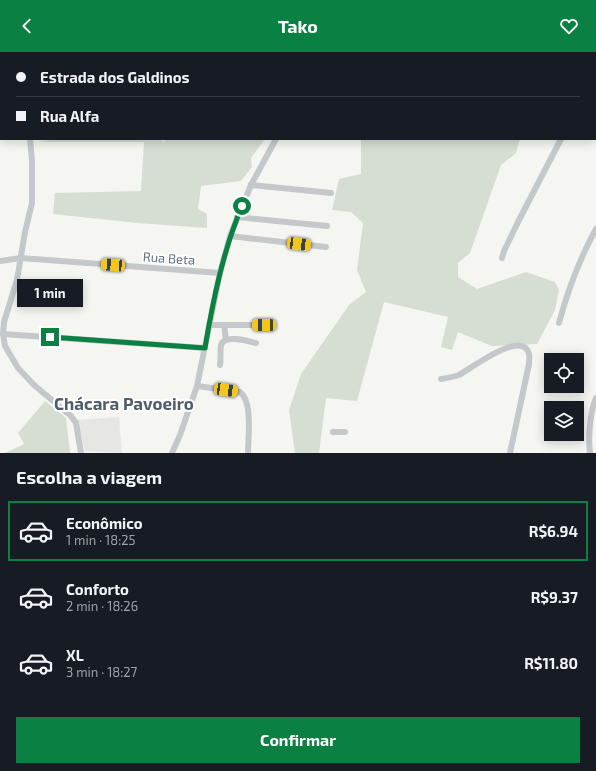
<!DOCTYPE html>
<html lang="pt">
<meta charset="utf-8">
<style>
body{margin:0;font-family:"Exo 2",sans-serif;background:#242831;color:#f1f3f6;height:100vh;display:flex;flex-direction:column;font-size:15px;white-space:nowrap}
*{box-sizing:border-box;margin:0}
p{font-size:13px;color:#9ea1a6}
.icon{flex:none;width:22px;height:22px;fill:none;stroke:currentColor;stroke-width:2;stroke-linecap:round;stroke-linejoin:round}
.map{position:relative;height:401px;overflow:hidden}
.drawer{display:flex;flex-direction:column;background:#171b24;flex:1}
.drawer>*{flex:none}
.guide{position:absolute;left:0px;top:0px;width:596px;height:88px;box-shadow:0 2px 10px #0003;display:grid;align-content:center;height:88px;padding:0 16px;background:#171b24}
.buttons{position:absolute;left:544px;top:301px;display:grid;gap:8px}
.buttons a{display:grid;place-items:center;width:40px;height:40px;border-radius:0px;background:#171b24;box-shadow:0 2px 10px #0003;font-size:20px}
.end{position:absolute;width:18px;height:18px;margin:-9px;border:5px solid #0b8043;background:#fff;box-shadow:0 0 0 2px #fff}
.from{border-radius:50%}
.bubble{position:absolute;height:28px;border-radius:0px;background:#171b24;box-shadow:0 2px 10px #0003;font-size:13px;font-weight:700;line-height:28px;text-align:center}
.car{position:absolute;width:12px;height:24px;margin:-12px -6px;border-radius:5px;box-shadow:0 0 3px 1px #0007;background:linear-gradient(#f5c518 24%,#345 0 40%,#f5c518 0 76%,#345 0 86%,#f5c518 0)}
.guide b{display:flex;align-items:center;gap:14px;height:38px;font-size:15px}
.guide b+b{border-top:1px solid #363941}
.guide i{width:10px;height:10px;background:#f1f3f6}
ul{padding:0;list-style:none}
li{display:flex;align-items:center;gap:12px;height:60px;margin:0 8px 6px;padding:0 8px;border:2px solid transparent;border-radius:0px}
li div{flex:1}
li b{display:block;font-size:15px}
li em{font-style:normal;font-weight:700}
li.active{border-color:#0b8043}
li>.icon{width:36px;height:36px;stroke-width:1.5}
h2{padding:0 16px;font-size:18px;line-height:48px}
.cta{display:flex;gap:8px;margin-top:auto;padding:8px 16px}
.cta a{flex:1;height:46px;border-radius:0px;background:#0b8043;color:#fff;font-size:16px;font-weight:700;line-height:46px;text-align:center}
header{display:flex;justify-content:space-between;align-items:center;height:52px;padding:0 16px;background:#0b8043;color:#fff;font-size:18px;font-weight:700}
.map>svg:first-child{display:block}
.built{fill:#e6e7e5}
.green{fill:#d6ddd2}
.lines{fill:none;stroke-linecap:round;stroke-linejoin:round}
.minor{stroke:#c5c8cb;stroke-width:6}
.route{stroke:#0b8043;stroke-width:5}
.labels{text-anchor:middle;stroke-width:4;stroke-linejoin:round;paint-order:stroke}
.street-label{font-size:13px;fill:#637484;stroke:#fff}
.district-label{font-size:17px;font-weight:bold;fill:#515e69;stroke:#fff}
</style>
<header><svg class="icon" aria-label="back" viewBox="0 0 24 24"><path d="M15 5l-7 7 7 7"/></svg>Tako<svg class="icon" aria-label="heart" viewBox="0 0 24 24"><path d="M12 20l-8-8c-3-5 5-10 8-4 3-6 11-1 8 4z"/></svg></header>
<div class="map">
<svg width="596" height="401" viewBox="0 0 596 401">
<rect width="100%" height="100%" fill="#f5f6f1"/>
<!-- built -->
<polygon class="built" points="119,365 122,401 85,399 77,368"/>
<!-- green -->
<g class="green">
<polygon points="0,0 18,1 1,1 1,50"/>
<rect x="304" y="0" width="63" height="1"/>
<polygon points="381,0 456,0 381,1"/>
<polygon points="483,0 596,0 596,6 595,6 595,1"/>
<polygon points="55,87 160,87 164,90 166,87 265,87 251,106 252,115 241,129 201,134 198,157 207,162 207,176 137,171 53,162 55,141 141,139 144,90 38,90"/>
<polygon points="361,87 520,87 516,101 501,113 470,201 458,211 458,225 477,237 526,220 555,230 559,238 555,258 537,292 492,294 458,280 452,298 441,295 448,265 384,250 357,349 326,346 319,401 295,401 289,358 301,322 349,253 366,240 357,218 363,171 351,160 332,158 339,127 361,122"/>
<polygon points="45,349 66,366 70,401 5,401 24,392 18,381"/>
</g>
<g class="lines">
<!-- minor -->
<g class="minor">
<polyline points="26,0 26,1"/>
<polyline points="284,1 284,0"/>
<polyline points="595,44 596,44"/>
<polyline points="0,57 1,57"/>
<polyline points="30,87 32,108 32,151 25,180 17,228 4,270 3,282 5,294 18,316 34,333 71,364 76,371 81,401"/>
<polyline points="251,133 331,141"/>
<polyline points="237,165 327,174"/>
<polyline points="230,184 326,195"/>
<polyline points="502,206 504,199 519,168 561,87"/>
<polyline points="0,209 21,206 220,221"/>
<path d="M559,271c9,-34 20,-63 37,-94"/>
<polyline points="209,273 264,273"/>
<polyline points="224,273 226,288"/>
<polyline points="3,282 205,296"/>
<path d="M220,313c1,-6 0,-14 1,-20 3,-11 27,-4 35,-2"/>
<path d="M441,327c6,-1 12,-2 18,-4 10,-5 64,-47 70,-21 1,3 0,7 0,10l-19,89"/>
<path d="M197,334l43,6c13,9 8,46 8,61"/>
<polyline points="333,380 345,380"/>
<polyline points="172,401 180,383 197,334 220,221 230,184 251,133 276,87"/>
<path d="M590,401c-2,-15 0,-41 6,-55"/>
</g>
</g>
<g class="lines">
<!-- route -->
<path class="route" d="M50,285l155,11c8,-48 18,-97 37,-142"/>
</g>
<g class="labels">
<!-- street labels -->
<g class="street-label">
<text transform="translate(169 206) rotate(4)" y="5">Rua Beta</text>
</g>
<!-- district labels -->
<g class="district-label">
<text x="124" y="358">Chácara Pavoeiro</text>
</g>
</g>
</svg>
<div class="buttons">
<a><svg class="icon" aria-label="locate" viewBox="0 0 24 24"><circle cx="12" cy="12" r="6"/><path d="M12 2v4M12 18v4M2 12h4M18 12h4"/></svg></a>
<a><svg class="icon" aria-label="layers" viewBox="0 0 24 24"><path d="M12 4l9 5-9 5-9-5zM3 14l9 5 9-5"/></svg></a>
</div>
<i class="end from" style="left:242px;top:154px"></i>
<i class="end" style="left:50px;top:285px"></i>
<div class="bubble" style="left:17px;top:227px;width:66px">1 min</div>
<i class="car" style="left:299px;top:192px;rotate:97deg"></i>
<i class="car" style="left:113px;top:213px;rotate:274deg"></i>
<i class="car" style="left:264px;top:273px;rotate:271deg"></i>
<i class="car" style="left:226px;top:338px;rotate:98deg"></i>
<div class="guide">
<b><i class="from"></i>Estrada dos Galdinos</b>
<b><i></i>Rua Alfa</b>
</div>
</div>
<section class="drawer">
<h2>Escolha a viagem</h2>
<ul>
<li class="active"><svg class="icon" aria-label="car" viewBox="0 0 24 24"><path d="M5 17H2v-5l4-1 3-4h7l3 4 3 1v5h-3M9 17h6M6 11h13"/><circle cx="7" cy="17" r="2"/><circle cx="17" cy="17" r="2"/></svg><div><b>Econômico</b><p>1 min · 18:25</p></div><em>R$6.94</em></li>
<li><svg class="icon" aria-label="car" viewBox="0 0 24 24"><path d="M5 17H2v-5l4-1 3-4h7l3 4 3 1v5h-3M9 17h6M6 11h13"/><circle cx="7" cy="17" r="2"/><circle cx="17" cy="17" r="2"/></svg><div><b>Conforto</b><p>2 min · 18:26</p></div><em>R$9.37</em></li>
<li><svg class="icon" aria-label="car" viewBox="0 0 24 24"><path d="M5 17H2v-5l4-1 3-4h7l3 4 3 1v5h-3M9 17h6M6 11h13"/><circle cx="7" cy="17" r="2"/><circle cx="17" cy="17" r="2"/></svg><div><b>XL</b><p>3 min · 18:27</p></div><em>R$11.80</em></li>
</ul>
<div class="cta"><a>Confirmar</a></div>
</section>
